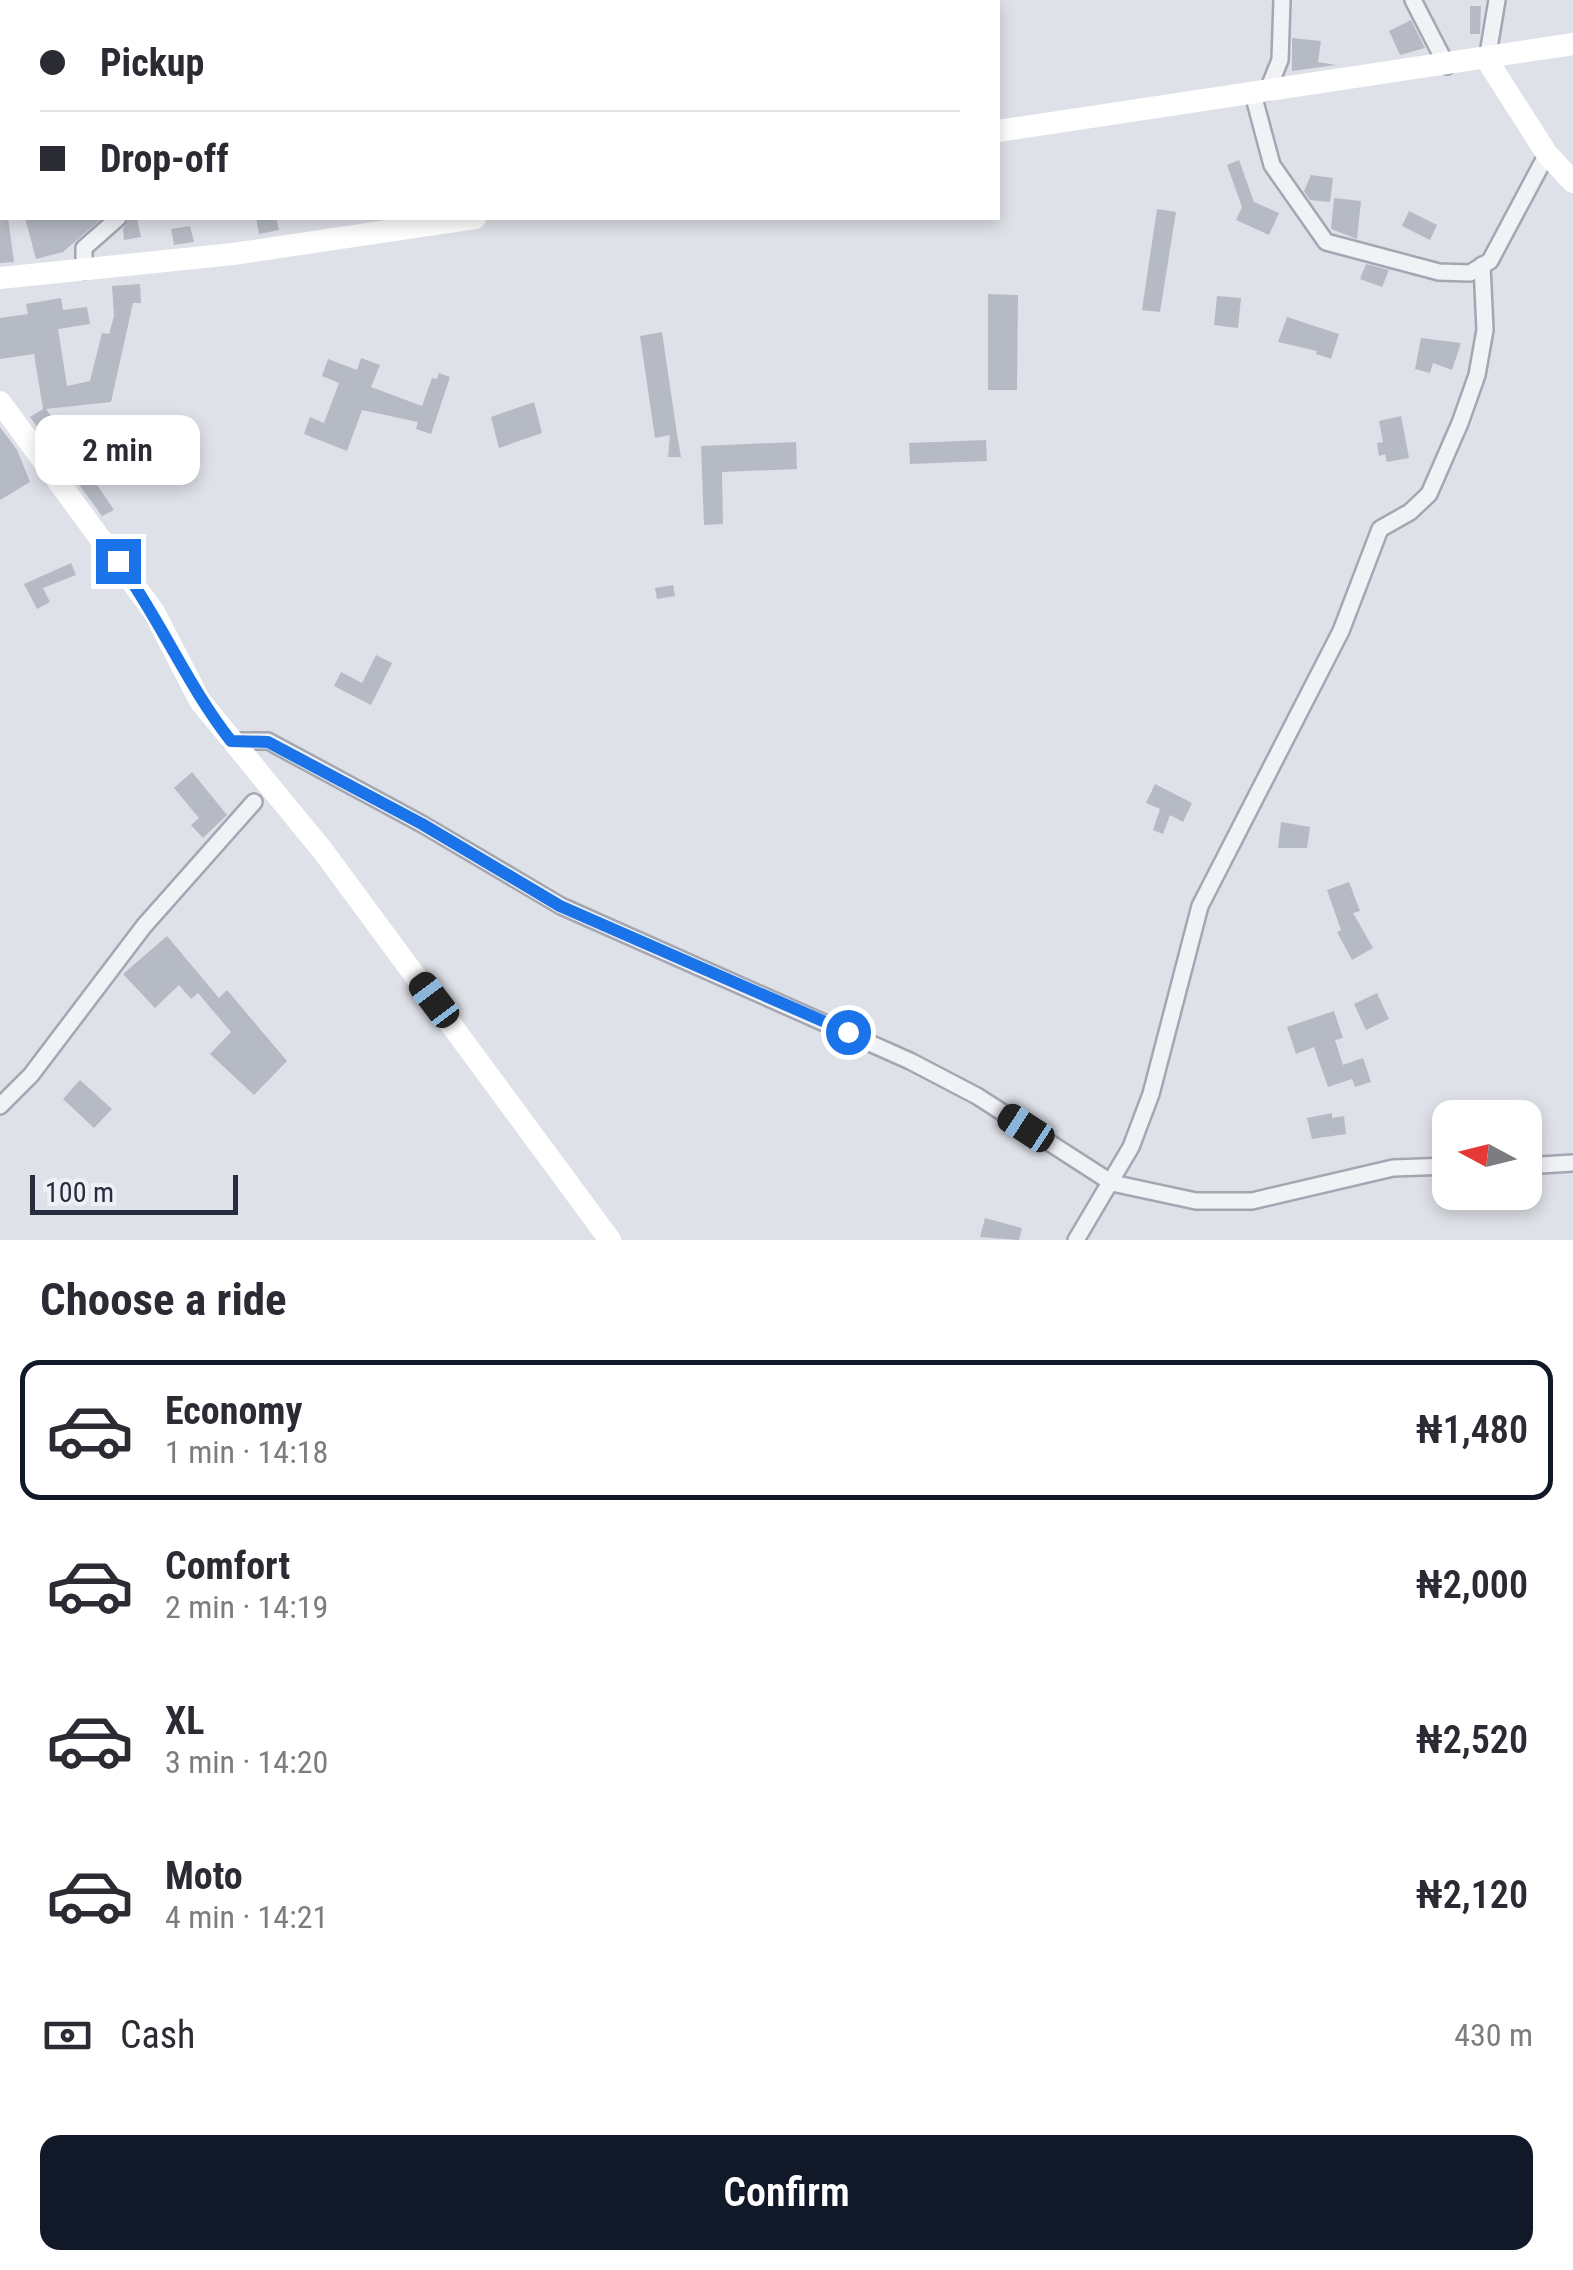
<!DOCTYPE html>
<meta charset="utf-8">
<style>
body{margin:0;font-family:"Roboto Condensed",sans-serif;background:#f2f2f3;color:#2b2b33;height:100vh;display:flex;flex-direction:column;font-size:38px;white-space:nowrap}
*{box-sizing:border-box;margin:0}
p{font-size:32px;color:#7c7c81}
.icon{flex:none;width:55px;height:55px;fill:none;stroke:currentColor;stroke-width:2;stroke-linecap:round;stroke-linejoin:round}
.map{position:relative;height:1240px;overflow:hidden}
.side{display:flex;flex-direction:column;background:#fff;flex:1}
.side>*{flex:none}
.top-card{position:absolute;left:0px;top:0px;width:1000px;height:220px;box-shadow:0 5px 15px #0003;display:grid;align-content:center;height:220px;padding:0 40px;background:#fff}
.needle{width:65px;rotate:277deg}
.controls{position:absolute;left:1432px;top:1100px;display:grid;gap:20px}
.controls a{display:grid;place-items:center;width:110px;height:110px;border-radius:20px;background:#fff;box-shadow:0 5px 15px #0003;font-size:50px}
.scale{position:absolute;left:30px;bottom:25px;width:208px;box-sizing:border-box;padding-left:10px;border:5px solid #282d3e;border-top:0;font-size:28px;line-height:35px;white-space:nowrap;color:#282d3e;-webkit-text-stroke:8px #eef0f5;paint-order:stroke}
.end{position:absolute;width:45px;height:45px;margin:-22px;border:12px solid #1a73e8;background:#fff;box-shadow:0 0 0 5px #fff}
.from{border-radius:50%}
.bubble{position:absolute;height:70px;border-radius:20px;background:#fff;box-shadow:0 5px 15px #0003;font-size:32px;font-weight:600;line-height:70px;text-align:center}
.car{position:absolute;width:30px;height:60px;margin:-30px -15px;border-radius:12px;box-shadow:0 0 8px 2px #0007;background:linear-gradient(#222 24%,#8ab4d8 0 40%,#222 0 76%,#8ab4d8 0 86%,#222 0)}
.top-card b{display:flex;align-items:center;gap:35px;height:95px;font-size:38px}
.top-card b+b{border-top:2px solid #e1e1e2}
.top-card i{width:25px;height:25px;background:#2b2b33}
ul{padding:0;list-style:none}
li{display:flex;align-items:center;gap:30px;height:140px;margin:0 20px 15px;padding:0 20px;border:5px solid transparent;border-radius:20px}
li div{flex:1}
li b{display:block;font-size:38px}
li em{font-style:normal;font-weight:600}
li.on{border-color:#111827}
li>.icon{width:90px;height:90px;stroke-width:1.5}
h2{padding:0 40px;font-size:45px;line-height:120px}
.pay{display:flex;align-items:center;gap:25px;height:110px;padding:0 40px;font-size:38px}
.pay p{margin-inline-start:auto}
.cta{display:flex;gap:20px;margin-top:auto;padding:20px 40px}
.cta a{flex:1;height:115px;border-radius:20px;background:#111827;color:#fff;font-size:40px;font-weight:600;line-height:115px;text-align:center}
.map>svg:first-child{display:block}
.building{fill:#b6bac4}
.lines{fill:none;stroke-linecap:round;stroke-linejoin:round}
.street-casing{stroke:#a4a7b2;stroke-width:20}
.street{stroke:#f1f2f6;stroke-width:15}
.secondary{stroke:#fff;stroke-width:22}
.route{stroke:#1a73e8;stroke-width:12}
</style>
<div class="map">
<svg width="1573" height="1240" viewBox="0 0 1573 1240">
<rect width="100%" height="100%" fill="#dfe1e8"/>
<!-- building -->
<g class="building">
<polygon points="1470,6 1481,6 1480,34 1470,34"/>
<polygon points="1411,20 1425,48 1400,55 1389,31"/>
<polygon points="1292,38 1321,41 1318,62 1336,65 1292,71"/>
<polygon points="1239,160 1254,202 1279,213 1269,235 1236,220 1242,207 1227,165"/>
<polygon points="1311,175 1333,178 1330,202 1310,200 1304,191"/>
<polygon points="1334,198 1361,201 1357,239 1331,229"/>
<polygon points="1157,209 1176,212 1160,312 1142,310"/>
<polygon points="0,210 2,218 8,218 14,262 0,263"/>
<polygon points="1409,211 1437,225 1430,240 1402,226"/>
<polygon points="25,218 102,218 63,252 36,259"/>
<polygon points="129,218 137,218 141,237 124,240 123,229"/>
<polygon points="256,218 276,218 279,230 259,234"/>
<polygon points="190,226 194,242 174,245 171,229"/>
<polygon points="1366,264 1389,270 1382,287 1360,279"/>
<polygon points="140,284 141,303 133,303 111,402 46,409 114,510 102,516 30,417 43,409 34,354 0,359 0,318 28,314 26,304 61,298 63,310 87,307 90,324 58,329 67,386 90,381 102,333 109,334 114,316 112,286"/>
<polygon points="988,294 1018,295 1017,390 988,390"/>
<polygon points="1217,296 1241,298 1238,328 1214,325"/>
<polygon points="1287,317 1339,334 1331,359 1316,354 1317,351 1278,342"/>
<polygon points="662,332 677,434 681,457 668,457 670,435 655,438 640,336"/>
<polygon points="1421,338 1461,343 1452,370 1433,363 1430,373 1415,369"/>
<polygon points="361,358 380,365 371,387 422,406 432,378 437,379 439,373 450,377 431,434 416,429 418,422 362,410 347,451 304,434 310,417 324,423 339,383 322,376 328,359 357,370"/>
<polygon points="534,402 542,433 499,448 491,417"/>
<polygon points="1401,416 1409,458 1387,462 1385,454 1379,456 1377,443 1383,442 1379,421"/>
<polygon points="0,427 17,450 30,482 0,500"/>
<polygon points="986,440 987,461 910,464 909,443"/>
<polygon points="796,442 797,469 722,472 723,524 704,525 701,446"/>
<polygon points="71,563 76,575 43,588 50,602 37,609 24,584"/>
<polygon points="673,585 675,596 657,599 655,588"/>
<polygon points="376,655 392,663 371,705 334,686 341,672 362,683"/>
<polygon points="192,772 227,815 203,838 191,825 199,818 174,788"/>
<polygon points="1155,784 1192,803 1183,822 1170,815 1163,834 1153,830 1160,809 1146,803"/>
<polygon points="1281,822 1310,827 1307,848 1278,848"/>
<polygon points="1349,882 1360,911 1353,913 1373,948 1352,960 1337,932 1341,930 1327,890"/>
<polygon points="167,936 219,998 227,990 287,1061 254,1095 210,1054 231,1032 198,993 191,999 179,985 155,1008 123,974"/>
<polygon points="1377,993 1389,1019 1366,1030 1354,1004"/>
<polygon points="1334,1011 1343,1038 1335,1040 1343,1065 1363,1058 1371,1082 1355,1087 1352,1079 1328,1087 1314,1047 1296,1054 1287,1027"/>
<polygon points="80,1080 112,1109 94,1128 63,1099"/>
<polygon points="1332,1113 1332,1118 1344,1116 1346,1134 1312,1139 1307,1118"/>
<polygon points="985,1218 1022,1228 1019,1240 980,1237"/>
</g>
<g class="lines">
<defs>
<g id="street">
<polyline points="917,0 917,2"/>
<polyline points="1413,0 1447,66"/>
<polyline points="253,2 256,0"/>
<polyline points="1487,60 1497,0"/>
<polyline points="1267,92 1280,60 1282,0"/>
<polyline points="1253,94 1272,165 1326,242 1439,272 1470,273 1490,261 1547,154"/>
<polyline points="84,271 84,248 118,218"/>
<polyline points="231,741 268,741 422,824 561,906 910,1061 977,1096 1112,1183 1196,1201 1252,1201 1393,1168 1450,1166"/>
<polyline points="0,1106 31,1075 144,926 254,802"/>
<polyline points="1525,1166 1573,1163"/>
<polyline points="1076,1240 1131,1147 1151,1094 1200,906 1341,631 1380,529 1410,512 1429,494 1460,423 1477,375 1485,330 1482,265"/>
</g>
</defs>
<!-- street casing -->
<use href="#street" class="street-casing"/>
<!-- street -->
<use href="#street" class="street"/>
<!-- secondary -->
<g class="secondary">
<polyline points="1487,60 1547,154 1573,182"/>
<polyline points="998,131 1573,44"/>
<polyline points="0,278 233,254 475,218"/>
<polyline points="0,402 154,612 200,701 323,851 610,1240"/>
</g>
</g>
<g class="lines">
<!-- route -->
<path class="route" d="M118,561c42,58 69,124 113,180l37,1 154,82 138,82 288,126"/>
</g>
</svg>
<div class="controls">
<a><svg class="needle" viewBox="-14 -14 28 28"><path d="M0-13l5 13h-10z" fill="#e53935"/><path d="M0 13l5-13h-10z" fill="#7c7c81"/></svg></a>
</div>
<div class="scale">100 m</div>
<i class="end from" style="left:848px;top:1032px"></i>
<i class="end" style="left:118px;top:561px"></i>
<div class="bubble" style="left:35px;top:415px;width:165px">2 min</div>
<i class="car" style="left:434px;top:1000px;rotate:323deg"></i>
<i class="car" style="left:1026px;top:1128px;rotate:303deg"></i>
<div class="top-card">
<b><i class="from"></i>Pickup</b>
<b><i></i>Drop-off</b>
</div>
</div>
<section class="side">
<h2>Choose a ride</h2>
<ul>
<li class="on"><svg class="icon" aria-label="car" viewBox="0 0 24 24"><path d="M5 17H2v-5l4-1 3-4h7l3 4 3 1v5h-3M9 17h6M6 11h13"/><circle cx="7" cy="17" r="2"/><circle cx="17" cy="17" r="2"/></svg><div><b>Economy</b><p>1 min · 14:18</p></div><em>₦1,480</em></li>
<li><svg class="icon" aria-label="car" viewBox="0 0 24 24"><path d="M5 17H2v-5l4-1 3-4h7l3 4 3 1v5h-3M9 17h6M6 11h13"/><circle cx="7" cy="17" r="2"/><circle cx="17" cy="17" r="2"/></svg><div><b>Comfort</b><p>2 min · 14:19</p></div><em>₦2,000</em></li>
<li><svg class="icon" aria-label="car" viewBox="0 0 24 24"><path d="M5 17H2v-5l4-1 3-4h7l3 4 3 1v5h-3M9 17h6M6 11h13"/><circle cx="7" cy="17" r="2"/><circle cx="17" cy="17" r="2"/></svg><div><b>XL</b><p>3 min · 14:20</p></div><em>₦2,520</em></li>
<li><svg class="icon" aria-label="car" viewBox="0 0 24 24"><path d="M5 17H2v-5l4-1 3-4h7l3 4 3 1v5h-3M9 17h6M6 11h13"/><circle cx="7" cy="17" r="2"/><circle cx="17" cy="17" r="2"/></svg><div><b>Moto</b><p>4 min · 14:21</p></div><em>₦2,120</em></li>
</ul>
<div class="pay"><svg class="icon" aria-label="cash" viewBox="0 0 24 24"><path d="M3 7h18v10H3z"/><circle cx="12" cy="12" r="2"/></svg>Cash<p>430 m</p></div>
<div class="cta"><a>Confirm</a></div>
</section>
